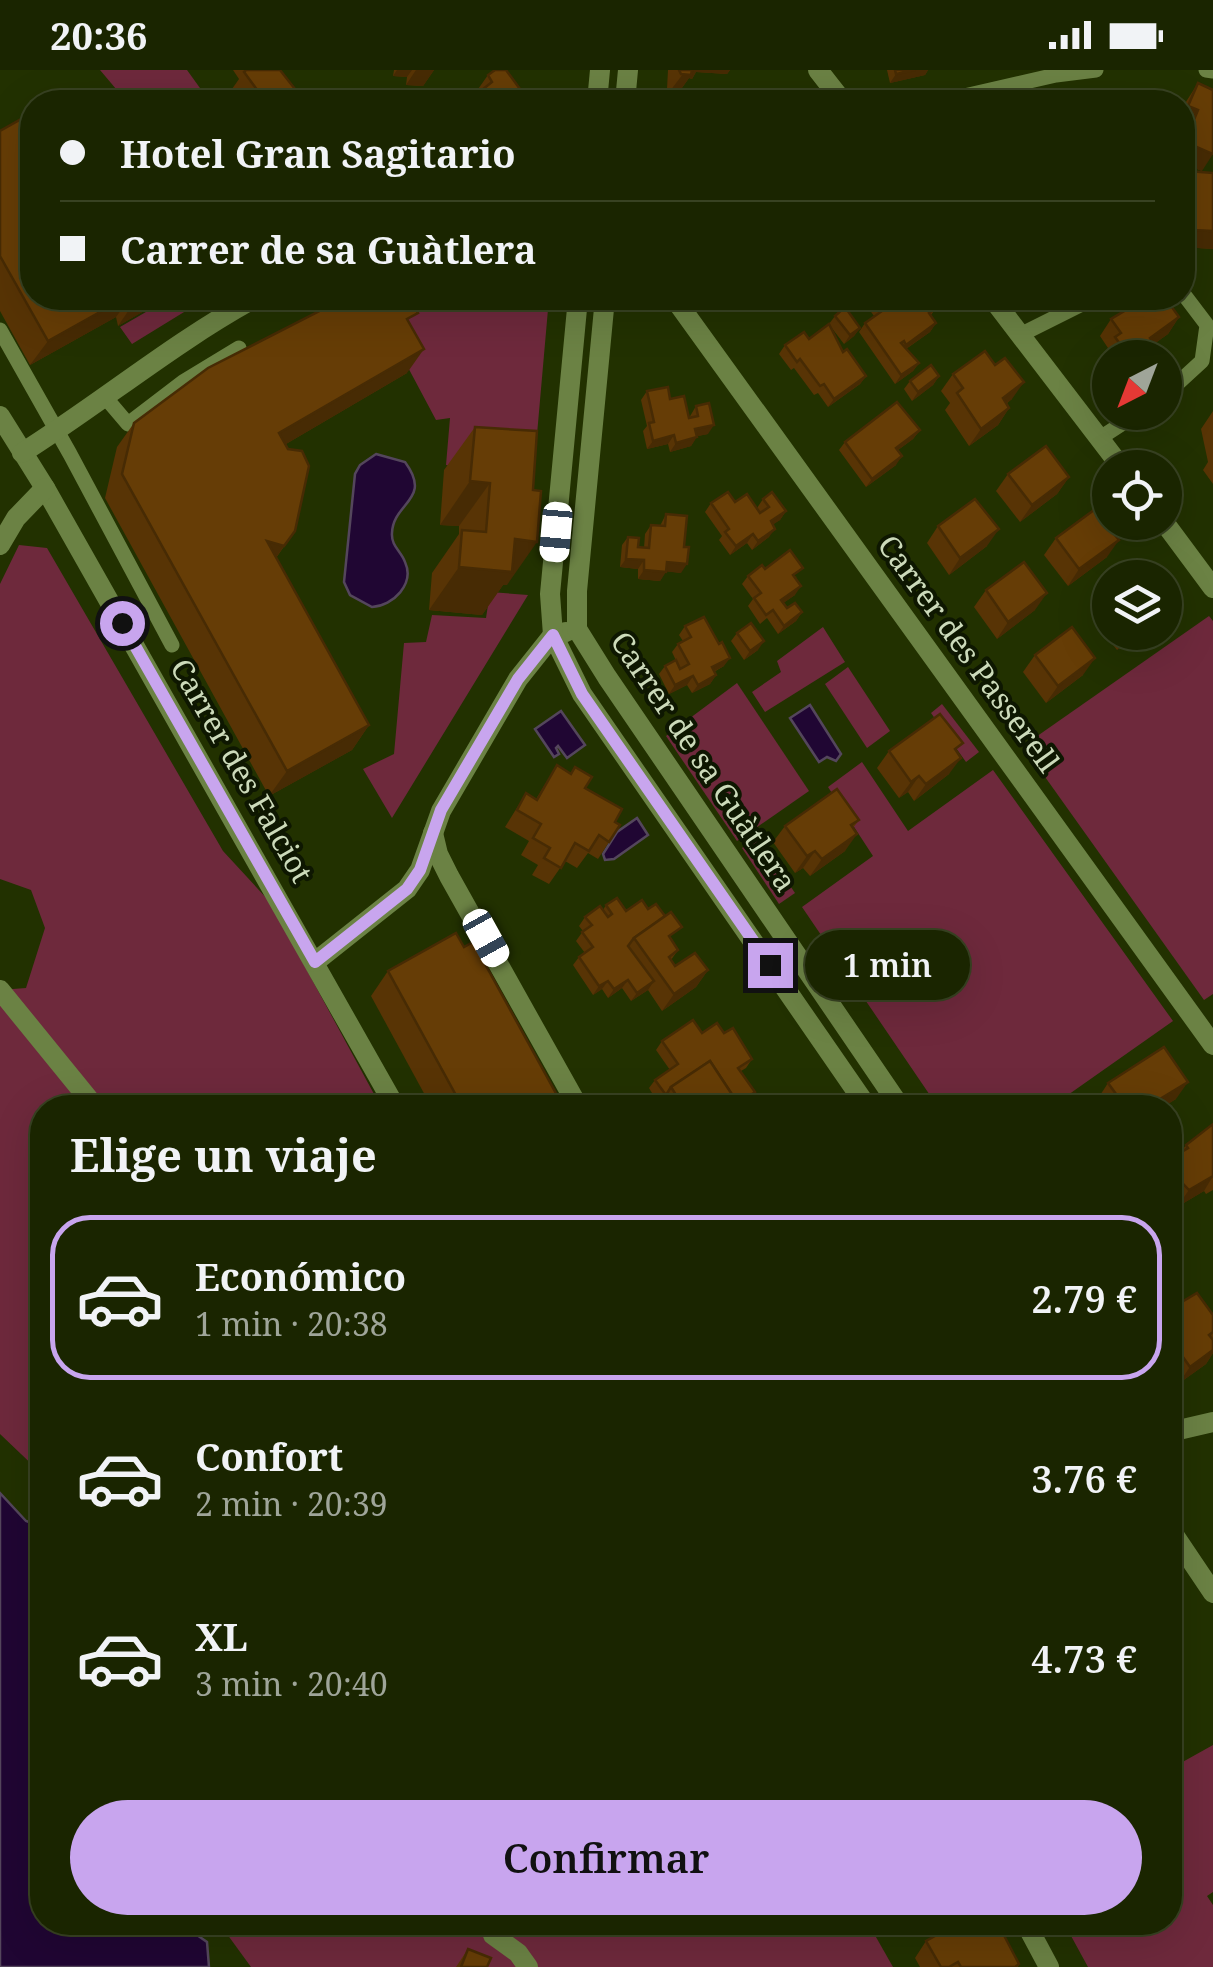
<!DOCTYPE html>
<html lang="es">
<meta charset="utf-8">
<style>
body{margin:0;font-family:"Noto Serif",serif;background:#27310f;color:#f1f3f6;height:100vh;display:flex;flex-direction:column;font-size:38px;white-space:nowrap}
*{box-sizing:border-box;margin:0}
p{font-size:32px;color:#9fa599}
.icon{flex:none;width:55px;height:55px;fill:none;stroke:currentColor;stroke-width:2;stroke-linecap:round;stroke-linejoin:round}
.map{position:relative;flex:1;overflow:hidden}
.sheet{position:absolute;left:30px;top:1025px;width:1152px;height:840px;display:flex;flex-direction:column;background:#1a2500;border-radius:40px;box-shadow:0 10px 40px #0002,0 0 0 2px #384222}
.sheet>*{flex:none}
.guide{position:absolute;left:20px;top:20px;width:1175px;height:220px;border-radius:40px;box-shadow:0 10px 40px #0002,0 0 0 2px #384222;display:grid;align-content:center;height:220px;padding:0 40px;background:#1a2500}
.needle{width:65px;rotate:222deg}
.buttons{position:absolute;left:1092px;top:270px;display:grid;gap:20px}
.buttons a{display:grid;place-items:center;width:90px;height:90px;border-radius:50%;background:#1a2500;box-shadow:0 10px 40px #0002,0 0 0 2px #384222;font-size:50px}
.end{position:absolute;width:45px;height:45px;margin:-22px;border:12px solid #c8a5ee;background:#111;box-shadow:0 0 0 5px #111}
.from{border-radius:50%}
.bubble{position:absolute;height:70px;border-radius:35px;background:#1a2500;box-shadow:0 10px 40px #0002,0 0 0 2px #384222;font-size:32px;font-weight:600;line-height:70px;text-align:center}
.car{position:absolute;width:30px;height:60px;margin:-30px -15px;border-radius:12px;box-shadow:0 0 8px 2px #0007;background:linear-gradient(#fff 24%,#345 0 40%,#fff 0 76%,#345 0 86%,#fff 0)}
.guide b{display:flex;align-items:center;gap:35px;height:95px;font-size:38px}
.guide b+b{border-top:2px solid #384222}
.guide i{width:25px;height:25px;background:#f1f3f6}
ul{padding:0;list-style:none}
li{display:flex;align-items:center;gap:30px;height:165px;margin:0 20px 15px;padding:0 20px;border:5px solid transparent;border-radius:40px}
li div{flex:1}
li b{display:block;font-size:38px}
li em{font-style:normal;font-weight:600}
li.selected{border-color:#c8a5ee}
li>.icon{width:90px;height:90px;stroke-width:1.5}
h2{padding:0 40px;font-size:45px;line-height:120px}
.action{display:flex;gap:20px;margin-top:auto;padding:20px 40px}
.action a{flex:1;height:115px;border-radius:60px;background:#c8a5ee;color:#111;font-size:40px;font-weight:600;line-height:115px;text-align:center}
.status{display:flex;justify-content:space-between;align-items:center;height:70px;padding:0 50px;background:#1a2500;direction:ltr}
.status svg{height:28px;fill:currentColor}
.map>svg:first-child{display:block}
.green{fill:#6e293c}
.water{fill:#200633;stroke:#54465c;stroke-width:2.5}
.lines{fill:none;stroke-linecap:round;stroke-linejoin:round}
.service{stroke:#6b8244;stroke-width:15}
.minor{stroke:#6b8244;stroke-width:20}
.tertiary{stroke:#6b8244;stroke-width:20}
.wall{fill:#583405}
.shaded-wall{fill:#472b04}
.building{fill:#663d06;stroke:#472b04;stroke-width:2.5}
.route{stroke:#c8a5ee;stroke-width:12}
.labels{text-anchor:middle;stroke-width:8;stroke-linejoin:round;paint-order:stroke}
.street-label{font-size:30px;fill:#ccdaba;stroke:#0e1701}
</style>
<div class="status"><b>20:36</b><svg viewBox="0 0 49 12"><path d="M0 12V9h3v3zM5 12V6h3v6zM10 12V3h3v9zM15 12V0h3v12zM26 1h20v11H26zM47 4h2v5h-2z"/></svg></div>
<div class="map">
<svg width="1213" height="1897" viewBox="0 0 1213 1897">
<rect width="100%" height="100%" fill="#223100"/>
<!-- green -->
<g class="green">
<polygon points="100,0 187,0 210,32 127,32"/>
<polygon points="164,228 200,228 202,231 132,274 120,257 165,231"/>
<polygon points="371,228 549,228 533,410 446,395 450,348 436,350"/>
<polygon points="19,475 47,478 223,781 270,832 381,1037 42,1038 42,1404 0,1364 0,920 26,918 45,858 31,820 0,809 0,514"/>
<polygon points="490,522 528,525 392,748 363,699 394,684 404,573 426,572 432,545 486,548"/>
<polygon points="1209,546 1213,551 1213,924 1204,930 1023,676"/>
<polygon points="823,557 845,592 765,642 752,622 781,602 777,591"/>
<polygon points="848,597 890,661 867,678 825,614"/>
<polygon points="737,613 809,721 737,771 666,666"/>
<polygon points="942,634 979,682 966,692 931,643"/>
<polygon points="862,692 908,761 993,700 1173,951 1065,1027 1061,1023 1039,1037 938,1037 802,837 873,786 828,717"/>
<polygon points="757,767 795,823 779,834 742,778"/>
<polygon points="1213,1675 1213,1822 1207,1826 1213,1835 1213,1897 1088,1897 1064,1853 1170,1852 1170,1699"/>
<polygon points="219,1853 868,1853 893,1897 251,1897"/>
</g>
<!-- water -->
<g class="water">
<path d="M376,384l29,8c28,38 -12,40 -13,71 -1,13 9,18 13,29 10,22 -12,44 -33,45l-22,-12 -6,-13 11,-108 5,-9z"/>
<polygon points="810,635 841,684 836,691 827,687 819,692 790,648"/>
<polygon points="561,641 585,675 567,688 558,676 556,678 559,684 554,687 535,659"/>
<polygon points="637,748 648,765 614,789 605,790 603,784 617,762"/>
<polygon points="0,1423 26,1451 42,1457 42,1852 190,1853 194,1863 207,1872 209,1897 0,1897"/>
</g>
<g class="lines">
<!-- service -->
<g class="service">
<polyline points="1206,0 1213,1"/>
<polyline points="938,32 1056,5 1096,0"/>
<polyline points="0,260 70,384 172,575"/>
<polyline points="1020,265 1094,228"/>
<polyline points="1165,325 1202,291 1207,255 1182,222"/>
<polyline points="105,327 128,354 183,312 239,278"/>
<polyline points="1100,368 1140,342"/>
</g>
<!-- minor -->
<g class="minor">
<polyline points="818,0 843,32"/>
<polyline points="674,228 1213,975"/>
<polyline points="992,228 1122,398"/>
<polyline points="0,346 45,418 396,1038"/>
<path d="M22,383c79,-50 151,-110 233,-155"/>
<polyline points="1164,452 1213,518"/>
<polyline points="0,475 16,448 45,418"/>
<polyline points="433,763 438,784 449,806 579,1038"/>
<polyline points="315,892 407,819 420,800 441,741 518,609 553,565 566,562"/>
<polyline points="0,920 96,1038"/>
<polyline points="1170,1362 1213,1352"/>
<polyline points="1170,1459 1213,1523"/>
<polyline points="490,1852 493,1865 518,1883 528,1897"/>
<polyline points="1025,1852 1049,1897"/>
</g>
<!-- tertiary -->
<g class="tertiary">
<polyline points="597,32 600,0"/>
<polyline points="625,32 628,0"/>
<polyline points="578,228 550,524 553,565 582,624 868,1038"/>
<polyline points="605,228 577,521 577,559 607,607 901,1038"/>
</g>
</g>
<!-- wall -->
<g class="wall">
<polygon points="233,0 280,0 288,32 242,32 232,19 239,9"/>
<polygon points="394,0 434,0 423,16 406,15 407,7 393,6"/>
<polygon points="668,0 730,0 727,4 696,2 692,9 689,8 679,22 670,21 667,19"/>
<polygon points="887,0 928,0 925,5 890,13"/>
<polygon points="488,5 526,32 473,32 478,25 476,22"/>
<polygon points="1198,13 1202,101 1182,93 1182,67 1187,57 1182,56 1182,38"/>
<polygon points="0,61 32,228 165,228 163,230 118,256 116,247 30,295 0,241"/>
<polygon points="1188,101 1213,103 1213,179 1182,177 1182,109"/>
<polygon points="750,228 768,228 757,236"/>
<polygon points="867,228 929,228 936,238 931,245 936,253 930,262 906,279 919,293 913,301 895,314 859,262 865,253 874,246 864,232"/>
<polygon points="1150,240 1179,247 1168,264 1151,276 1143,288 1110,288 1110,293 1104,284 1108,278 1100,266 1111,249"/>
<polygon points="835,246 860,258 854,266 844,274 831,257 843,282 866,306 860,314 828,337 818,323 814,325 794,298 791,300 779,284 785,275 809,269 829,254"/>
<polygon points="410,254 407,303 286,374 288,379 295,461 276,488 369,655 352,680 269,726 105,428 117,377 134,353"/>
<polygon points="953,304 1012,329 1006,334 1009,338 998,355 969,376 945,340 950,333 941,321"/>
<polygon points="939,306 933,315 912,331 904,319 910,311"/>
<polygon points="647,321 670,329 689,348 696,336 708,364 697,366 691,376 670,382 668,374 647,379 643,361 647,356 641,330"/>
<polygon points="1213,341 1213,414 1203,400 1208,392 1201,359"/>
<polygon points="475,357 537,361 507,515 503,515 482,545 429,540 432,503 459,464 459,456 440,455 444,400"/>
<polygon points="920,360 913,369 898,380 896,395 866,417 839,380 845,372"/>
<polygon points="1008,404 1069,407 1057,424 1020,452 996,421"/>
<polygon points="763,429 786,441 780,450 773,454 769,467 752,480 747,473 730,485 719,470 722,466 705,442 711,433 735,432 757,438"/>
<polygon points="666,444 681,503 666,501 660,511 638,509 638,499 620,497 622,475 628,467 638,477 644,478 645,464 651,455 660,456"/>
<polygon points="938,456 987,476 949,505 927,473"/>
<polygon points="1056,468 1107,487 1068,516 1044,485"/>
<polygon points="765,499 797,507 795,508 795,525 783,533 787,538 802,542 796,551 778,564 767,548 760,554 748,536 753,529 742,514 748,506"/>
<polygon points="986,520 1035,540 997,569 974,537"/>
<polygon points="1110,528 1110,562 1141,562 1117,580 1093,549 1105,532"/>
<polygon points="685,556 724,596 714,602 716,605 710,614 692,623 687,615 669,624 659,604 665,596 680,599 672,582 678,574 683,571 679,565"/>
<polygon points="737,563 758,580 744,590 731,571"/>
<polygon points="1035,585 1083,605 1046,633 1023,602"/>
<polygon points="889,681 957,681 949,704 914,731 908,722 899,728 877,698"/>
<polygon points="557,695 585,718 615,752 609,772 598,789 588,783 577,798 565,791 549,814 532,805 538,795 521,785 529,771 505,757 526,723 536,729"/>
<polygon points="859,750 853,758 845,781 810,806 803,798 795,803 773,772 785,756"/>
<polygon points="606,835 626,841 672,870 678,880 671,890 675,896 708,900 696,917 662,941 648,920 631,931 622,918 608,928 602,919 593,925 573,895 579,887 585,883 576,871 583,861 579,856 585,847 603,840"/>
<polygon points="388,901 564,1038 432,1038 371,926"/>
<polygon points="702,963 724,963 752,989 746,998 741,1001 749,1031 740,1038 661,1038 649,1018 655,1010 670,1000 656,980 662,971"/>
<polygon points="1108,1013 1176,1029 1161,1038 1102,1038 1097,1030"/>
<polygon points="1213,1054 1213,1120 1206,1124 1204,1121 1177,1137 1170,1129 1170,1089 1180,1083 1186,1075"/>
<polygon points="1170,1239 1213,1245 1213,1283 1206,1294 1178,1314 1170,1302"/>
<polygon points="945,1852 997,1852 1019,1894 1018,1897 920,1897 915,1888 926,1871 947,1859"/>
<polygon points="468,1879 487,1897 456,1897"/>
</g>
<!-- shaded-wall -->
<g class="shaded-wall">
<polygon points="397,0 412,0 407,7 393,6"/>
<polygon points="416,0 434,0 423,16 406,15"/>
<polygon points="686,0 730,0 727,4 696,2 692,9 689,8 679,22 670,21"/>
<polygon points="915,0 928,0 925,5 890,13 896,4"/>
<polygon points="1188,36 1198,40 1187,57 1182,56 1182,44"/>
<polygon points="1185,72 1213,84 1202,101 1182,93 1182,75"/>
<polygon points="1186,123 1191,124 1182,136 1182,129"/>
<polygon points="1189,155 1193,155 1182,170 1182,164"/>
<polygon points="1193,160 1213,161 1213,179 1182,177 1182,174"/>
<polygon points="125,228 130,228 116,247 30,295 48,271"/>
<polygon points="142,228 165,228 163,230 118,256 135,231"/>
<polygon points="1179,247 1168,264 1151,276 1143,288 1132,288 1150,268"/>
<polygon points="936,253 930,262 900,283 906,275"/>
<polygon points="860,258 854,266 844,274 850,265"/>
<polygon points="424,279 407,303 262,388 279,363"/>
<polygon points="919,293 913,301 895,314 901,305"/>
<polygon points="866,306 860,314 828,337 834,329"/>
<polygon points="939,306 933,315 912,331 918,322"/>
<polygon points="1024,312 1012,329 991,345 1003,328"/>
<polygon points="1009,338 998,355 969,376 981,359"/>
<polygon points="714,355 708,364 689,368 695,359"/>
<polygon points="920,360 913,369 890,386 896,378"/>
<polygon points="674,365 668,374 647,379 653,371"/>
<polygon points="697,367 691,376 670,382 676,373"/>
<polygon points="902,386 896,395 866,417 872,409"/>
<polygon points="1069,407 1057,424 1020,452 1032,435"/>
<polygon points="470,411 490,413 459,456 440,455"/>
<polygon points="786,441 780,450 765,460 771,451"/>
<polygon points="775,459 769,467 752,480 758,471"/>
<polygon points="999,459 987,476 949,505 960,488"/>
<polygon points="753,464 747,473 730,485 736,476"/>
<polygon points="515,469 537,472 507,515 503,515 482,545 429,540 459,497"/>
<polygon points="1119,470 1107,487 1068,516 1079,499"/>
<polygon points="267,471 284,476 267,501"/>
<polygon points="626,489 644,490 638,499 620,497"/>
<polygon points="667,492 687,494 681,503 661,501"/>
<polygon points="644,500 666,502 660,511 638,509"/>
<polygon points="801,516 795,525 775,539 781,530"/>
<polygon points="1047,523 1035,540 997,569 1008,552"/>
<polygon points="802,542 796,551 778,564 784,556"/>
<polygon points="1130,562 1141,562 1117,580"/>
<polygon points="764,571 758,580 744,590 750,581"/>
<polygon points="730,588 724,596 705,606 712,597"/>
<polygon points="1095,588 1083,605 1046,633 1058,616"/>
<polygon points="716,605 710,614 692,623 698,615"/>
<polygon points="693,606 687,615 669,624 675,615"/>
<polygon points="369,655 352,680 269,726 287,701"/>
<polygon points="961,688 949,704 914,731 926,714"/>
<polygon points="919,706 908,722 899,728 911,712"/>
<polygon points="857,764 845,781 810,806 822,789"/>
<polygon points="815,781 803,798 795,803 807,786"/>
<polygon points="708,900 696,917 662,941 674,924"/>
<polygon points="628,910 622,918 608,928 614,919"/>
<polygon points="608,911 602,919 593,925 599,916"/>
<polygon points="654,911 648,920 631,931 637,923"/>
<polygon points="1188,1012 1176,1029 1161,1038 1145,1038"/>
<polygon points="755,1022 749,1031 740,1038 733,1038"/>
<polygon points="711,1026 703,1038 695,1038"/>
<polygon points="1213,1106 1204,1121 1177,1137 1189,1120"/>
<polygon points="1213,1280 1213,1283 1206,1294 1178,1314 1190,1297"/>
<polygon points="1182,1638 1176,1647 1170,1650 1170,1645"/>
<polygon points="375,1852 423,1852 414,1865 370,1860"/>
</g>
<!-- building -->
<g class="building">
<polygon points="246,0 280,0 295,19 284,28 288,32 266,32 244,2"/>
<polygon points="495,0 506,0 528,30 525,32 492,32 482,20 492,12 488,5"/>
<polygon points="679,0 692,0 691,5 681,4"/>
<polygon points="895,0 915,0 896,4"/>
<polygon points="1198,13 1213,20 1213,84 1185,72 1198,40 1188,36"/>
<polygon points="1087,22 1089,32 1056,32 1055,29"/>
<polygon points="32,43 32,228 125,228 48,271 0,186 0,61"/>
<polygon points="1188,101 1213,103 1213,161 1193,160 1193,155 1189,155 1191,124 1186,123"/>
<polygon points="345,228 391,228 392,229 394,228 409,228 418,243 407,249 424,279 279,363 288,379 302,381 309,396 295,461 284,476 267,471 369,655 287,701 122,404 134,353 208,298"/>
<polygon points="873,228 929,228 936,238 929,243 936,253 906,275 904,271 901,273 919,293 901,305 865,253 882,241"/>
<polygon points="1166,229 1179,247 1150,268 1153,273 1130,288 1115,267 1121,263 1111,249 1143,230 1150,240"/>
<polygon points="845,237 860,258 850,265 835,246"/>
<polygon points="829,254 843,282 847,279 866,306 834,329 824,314 820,316 800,289 797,292 785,275 804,262 809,269"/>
<polygon points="985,281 995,295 1005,288 1024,312 1003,328 1009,338 981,359 957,323 963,318 953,304"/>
<polygon points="931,295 939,306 918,322 910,311"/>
<polygon points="668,317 670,329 684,326 689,348 698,346 696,336 709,333 714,355 695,359 697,367 676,373 674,365 653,371 649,353 654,352 647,321"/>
<polygon points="897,332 920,360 896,378 902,386 872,409 845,372"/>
<polygon points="475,357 537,361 533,420 541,421 537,472 515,469 512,502 459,497 462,460 486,462 490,413 470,411"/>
<polygon points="1046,376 1069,407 1032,435 1008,404"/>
<polygon points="728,422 735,432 747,424 760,443 769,437 763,429 772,422 786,441 771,451 775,459 758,471 753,464 736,476 725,462 729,459 711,433"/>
<polygon points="975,429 999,459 960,488 938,456"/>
<polygon points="1094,440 1119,470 1079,499 1056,468"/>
<polygon points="666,444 687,446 684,477 689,477 687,494 667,492 666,502 644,500 644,490 626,489 628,467 639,468 638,477 649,478 651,455 665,456"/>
<polygon points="790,480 803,498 793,505 801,516 781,530 787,538 795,533 802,542 784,556 773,540 766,545 754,528 761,523 748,506 762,495 765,499"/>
<polygon points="1024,492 1047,523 1008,552 986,520"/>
<polygon points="704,547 719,574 722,572 730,588 712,597 716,605 698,615 693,606 675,615 665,596 676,590 680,599 689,594 678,574 691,567 685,556"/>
<polygon points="751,553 764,571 750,581 737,563"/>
<polygon points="1072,557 1095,588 1058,616 1035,585"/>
<polygon points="940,644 963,673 955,679 961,688 926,714 919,706 911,712 889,681"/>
<polygon points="557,695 571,704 575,697 592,707 585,718 622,739 615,752 620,755 609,772 599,765 589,781 575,773 561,798 544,788 550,778 533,768 541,754 517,740 526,723 537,730"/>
<polygon points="837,719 859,750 851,755 857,764 822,789 815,781 807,786 785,756"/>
<polygon points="617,828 626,841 642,830 648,839 656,834 665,846 634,868 628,876 654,911 637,923 628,910 614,919 608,911 599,916 579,887 593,877 582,862 592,855 585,847 600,836 608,847 612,844 606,835"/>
<polygon points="671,842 682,857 669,866 678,880 669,887 675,896 695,883 708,900 674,924 634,868"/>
<polygon points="456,863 464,877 473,872 564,1038 463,1038 388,901"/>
<polygon points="693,950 702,963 717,953 724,963 733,958 752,989 738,998 755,1022 733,1038 730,1037 735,1029 710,991 671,1017 666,1025 655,1010 678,994 662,971"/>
<polygon points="1164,977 1188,1012 1145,1038 1130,1038 1122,1025 1119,1028 1108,1013"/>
<polygon points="710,991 735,1029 723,1038 719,1038 711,1026 695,1037 689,1027 681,1033 671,1017"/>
<polygon points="1213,1054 1213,1106 1189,1120 1170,1100 1170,1089 1188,1078 1186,1075"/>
<polygon points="1197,1223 1213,1245 1213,1262 1209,1265 1213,1270 1213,1280 1190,1297 1173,1273 1170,1275 1170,1239"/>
<polygon points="1170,1614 1182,1638 1170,1645"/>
<polygon points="960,1852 997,1852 1019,1894 1015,1897 961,1897 958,1892 949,1897 941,1897 926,1871"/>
<polygon points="468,1879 491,1888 487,1897 461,1897"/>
</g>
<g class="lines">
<!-- route -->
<polyline class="route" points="122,553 315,892 407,819 420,800 441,740 518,609 553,565 582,624 770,895"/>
</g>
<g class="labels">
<!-- street labels -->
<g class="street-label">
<text transform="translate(968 584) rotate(54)" y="10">Carrer des Passerell</text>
<text transform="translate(703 692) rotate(56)" y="10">Carrer de sa Guàtlera</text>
<text transform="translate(241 701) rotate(60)" y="10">Carrer des Falciot</text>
</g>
</g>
</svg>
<div class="buttons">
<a><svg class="needle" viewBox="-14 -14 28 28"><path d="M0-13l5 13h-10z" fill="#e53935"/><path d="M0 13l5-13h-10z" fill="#9fa599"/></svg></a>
<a><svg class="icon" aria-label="locate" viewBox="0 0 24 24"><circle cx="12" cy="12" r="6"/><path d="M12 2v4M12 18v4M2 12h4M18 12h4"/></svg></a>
<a><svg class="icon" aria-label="layers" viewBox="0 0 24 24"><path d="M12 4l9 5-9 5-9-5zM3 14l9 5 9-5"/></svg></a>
</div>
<i class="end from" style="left:122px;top:553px"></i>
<i class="end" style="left:770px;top:895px"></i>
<div class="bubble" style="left:805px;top:860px;width:165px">1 min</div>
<i class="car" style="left:556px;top:462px;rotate:185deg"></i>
<i class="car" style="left:486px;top:868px;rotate:151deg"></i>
<div class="guide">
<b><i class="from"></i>Hotel Gran Sagitario</b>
<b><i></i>Carrer de sa Guàtlera</b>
</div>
<section class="sheet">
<h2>Elige un viaje</h2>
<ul>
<li class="selected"><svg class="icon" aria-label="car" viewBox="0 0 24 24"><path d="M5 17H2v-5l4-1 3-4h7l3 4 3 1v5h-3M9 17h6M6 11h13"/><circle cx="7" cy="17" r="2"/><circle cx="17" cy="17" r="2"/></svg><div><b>Económico</b><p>1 min · 20:38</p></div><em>2.79 €</em></li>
<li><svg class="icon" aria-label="car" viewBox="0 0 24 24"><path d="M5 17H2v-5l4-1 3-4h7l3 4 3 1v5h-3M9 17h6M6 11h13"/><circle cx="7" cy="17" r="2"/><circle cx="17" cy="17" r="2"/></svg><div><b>Confort</b><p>2 min · 20:39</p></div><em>3.76 €</em></li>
<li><svg class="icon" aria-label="car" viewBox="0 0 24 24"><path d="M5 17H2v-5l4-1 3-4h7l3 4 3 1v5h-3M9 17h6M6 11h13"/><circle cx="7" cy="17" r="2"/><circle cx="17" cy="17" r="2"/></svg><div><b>XL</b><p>3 min · 20:40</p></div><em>4.73 €</em></li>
</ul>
<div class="action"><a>Confirmar</a></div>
</section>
</div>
